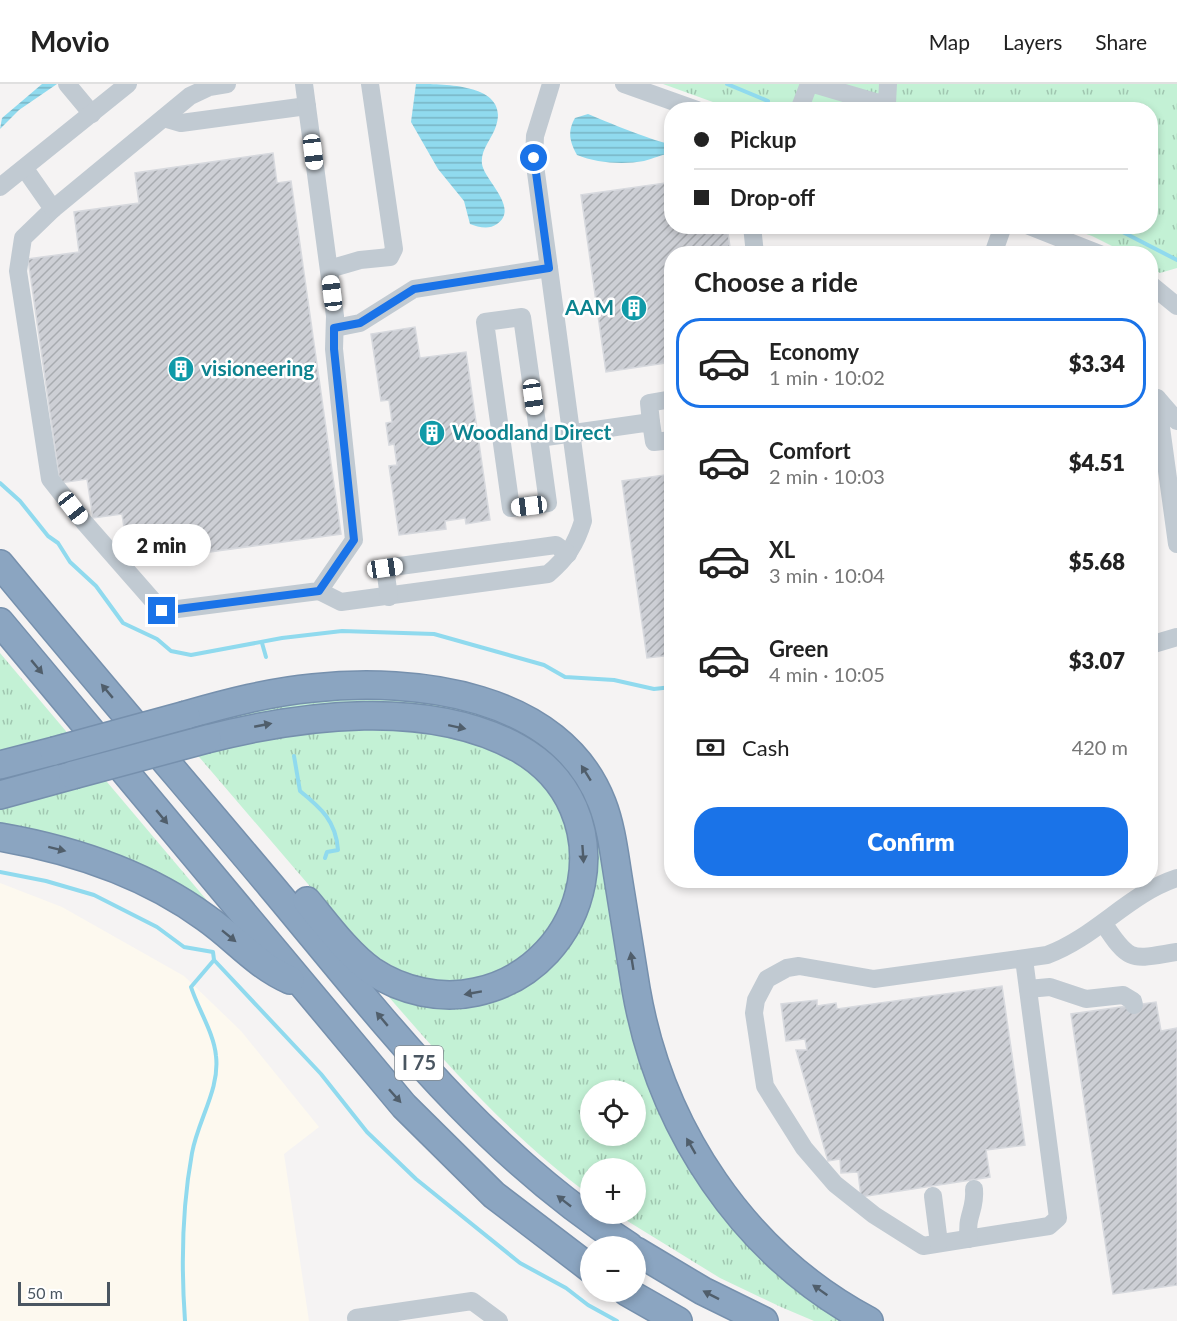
<!DOCTYPE html>
<meta charset="utf-8">
<style>
body{margin:0;font-family:Lato,sans-serif;background:#f2f2f2;color:#222;height:100vh;display:flex;flex-direction:column;font-size:22px;white-space:nowrap}
*{box-sizing:border-box;margin:0}
p{font-size:20px;color:#767676}
.icon{flex:none;width:33px;height:33px;fill:none;stroke:currentColor;stroke-width:2;stroke-linecap:round;stroke-linejoin:round}
.map{position:relative;flex:1;overflow:hidden}
.details{position:absolute;left:664px;top:162px;width:494px;height:642px;display:flex;flex-direction:column;background:#fff;border-radius:24px;box-shadow:0 3px 9px #0003}
.details>*{flex:none}
.hud{position:absolute;left:664px;top:18px;width:494px;height:132px;border-radius:24px;box-shadow:0 3px 9px #0003;display:grid;align-content:center;height:132px;padding:0 30px;background:#fff}
.tools{position:absolute;left:580px;top:996px;display:grid;gap:12px}
.tools a{display:grid;place-items:center;width:66px;height:66px;border-radius:50%;background:#fff;box-shadow:0 3px 9px #0003;font-size:30px}
.scale{position:absolute;left:18px;bottom:15px;width:92px;box-sizing:border-box;padding-left:6px;border:3px solid #4a5661;border-top:0;font-size:16px;line-height:21px;white-space:nowrap;color:#4a5661;-webkit-text-stroke:4px #fff;paint-order:stroke}
.end{position:absolute;width:27px;height:27px;margin:-14px;border:8px solid #1a73e8;background:#fff;box-shadow:0 0 0 3px #fff}
.from{border-radius:50%}
.bubble{position:absolute;height:42px;border-radius:21px;background:#fff;box-shadow:0 3px 9px #0003;font-size:20px;font-weight:800;line-height:42px;text-align:center}
.car{position:absolute;width:18px;height:36px;margin:-18px -9px;border-radius:8px;box-shadow:0 0 4px 2px #0007;background:linear-gradient(#fff 24%,#345 0 40%,#fff 0 76%,#345 0 86%,#fff 0)}
.hud b{display:flex;align-items:center;gap:21px;height:57px;font-size:22px}
.hud b+b{border-top:2px solid #e0e0e0}
.hud i{width:15px;height:15px;background:#222}
ul{padding:0;list-style:none}
li{display:flex;align-items:center;gap:18px;height:90px;margin:0 12px 9px;padding:0 18px;border:3px solid transparent;border-radius:24px}
li div{flex:1}
li b{display:block;font-size:22px}
li em{font-style:normal;font-weight:800}
li.selected{border-color:#1a73e8}
li>.icon{width:54px;height:54px;stroke-width:1.5}
h2{padding:0 30px;font-size:27px;line-height:72px}
.pay{display:flex;align-items:center;gap:15px;height:66px;padding:0 30px;font-size:22px}
.pay p{margin-inline-start:auto}
.action{display:flex;gap:12px;margin-top:auto;padding:12px 30px}
.action a{flex:1;height:69px;border-radius:24px;background:#1a73e8;color:#fff;font-size:24px;font-weight:800;line-height:69px;text-align:center}
header{display:flex;align-items:center;gap:36px;box-sizing:border-box;height:84px;padding:0 30px;background:#fff;border-bottom:2px solid #e0e0e0}
header strong{font-size:28px}
nav{display:flex;gap:33px;margin-inline-start:auto;font-size:21px}
.map>svg:first-child{display:block}
.commercial{fill:#fdf9ef}
.grass{fill:url(#grass-tufts);fill-rule:evenodd}
.water{fill:url(#water-rules)}
.lines{fill:none;stroke-linecap:round;stroke-linejoin:round}
.stream{stroke:#90daee;stroke-width:4}
.building{fill:url(#building-hatch);stroke:#d7d9de;stroke-width:1.5}
.highway-casing{stroke:#7690ad;stroke-width:30}
.minor{stroke:#c1cad2;stroke-width:18}
.highway{stroke:#8ba5c1;stroke-width:27}
.highway-bridge-casing{stroke:#7690ad;stroke-width:30;stroke-linecap:butt}
.highway-bridge{stroke:#8ba5c1;stroke-width:27}
.oneway{fill:#505e6b}
.route{stroke:#1a73e8;stroke-width:8}
.labels{text-anchor:middle;stroke-width:5;stroke-linejoin:round;paint-order:stroke}
.shield{fill:#fff;stroke:#808990;stroke-width:1.5}
.shield-label{font-size:20px;font-weight:bold;fill:#4a5661}
.culture-label{font-size:21px;font-weight:bold;fill:#0d838f;stroke:#fff;text-anchor:start}
</style>
<header>
<strong>Movio</strong>
<nav><a>Map</a><a>Layers</a><a>Share</a></nav>
</header>
<div class="map">
<svg width="1177" height="1237" viewBox="0 0 1177 1237">
<defs>
<pattern id="grass-tufts" width="24" height="20" patternUnits="userSpaceOnUse" patternTransform="scale(1.5)"><rect width="24" height="20" fill="#c3f1d5"/><path d="M3 7l-1-3M5 7V3M7 7l1-3M15 17l-1-3M17 17v-4M19 17l1-3" fill="none" stroke="#a0c6b0"/></pattern>
<pattern id="water-rules" width="6" height="5" patternUnits="userSpaceOnUse" patternTransform="scale(1.5)"><rect width="6" height="5" fill="#90daee"/><path d="M0 2.5h6" fill="none" stroke="#78b4c4"/></pattern>
<pattern id="building-hatch" width="6" height="6" patternUnits="userSpaceOnUse" patternTransform="scale(1.5)"><rect width="6" height="6" fill="#cdcfd5"/><path d="M-1 1l2-2M0 6l6-6M5 7l2-2" fill="none" stroke="#a8abb0"/></pattern>
</defs>
<rect width="100%" height="100%" fill="#f5f3f3"/>
<!-- commercial -->
<polygon class="commercial" points="0,799 62,823 184,892 241,947 319,1043 284,1070 309,1237 0,1237"/>
<!-- grass -->
<g class="grass">
<polygon points="663,0 1177,0 1177,184 1160,189 1151,184 1150,170 1126,169 1092,152 1066,143 1150,142 1150,26 735,26"/>
<polygon points="0,569 70,652 0,671"/>
<path d="M411,612l109,27 70,70 84,338 179,190h-39l-33,-14 -61,-29 -104,-64h20v-46h-45v28c-83,-62 -141,-128 -208,-206l17,4 148,-28 38,-148 -118,-98 -287,18 -9,-12 97,-23zM591,1006h45v46h-45z"/>
<path d="M406,643c21,5 73,11 89,20 177,95 12,331 -140,192l-161,-188 72,-17z"/>
<polygon points="102,692 215,826 0,745 0,719"/>
</g>
<!-- water -->
<g class="water">
<polygon points="42,0 57,0 19,26 0,45 2,34"/>
<path d="M416,0c29,0 94,0 80,42 -4,13 -16,24 -14,38 2,16 38,44 15,60 -8,6 -19,3 -27,0l-6,-23 -26,-32 -27,-47z"/>
<path d="M588,30c14,6 72,30 84,30v9c-10,1 -19,6 -28,8 -21,4 -48,2 -67,-6 -7,-13 -10,-23 -2,-37z"/>
</g>
<g class="lines">
<!-- stream -->
<g class="stream">
<polyline points="727,0 768,17"/>
<polyline points="1111,142 1177,176"/>
<polyline points="0,399 20,417 48,452 58,459 70,478 96,502 123,539 157,555 171,567 191,571 282,554 342,547 434,550 544,581 565,593 614,596 654,605 672,603"/>
<polyline points="262,559 266,573"/>
<path d="M294,672l6,35c21,17 36,30 38,59l-11,2 -2,6"/>
<polyline points="0,788 46,797 94,811 157,843 184,863 213,868 214,876 321,990 367,1048 416,1095 520,1179 566,1204 588,1221 617,1237"/>
<path d="M185,1237c-4,-56 -3,-113 7,-168 6,-33 28,-64 24,-97 -2,-23 -18,-47 -25,-69l23,-27"/>
</g>
</g>
<!-- building -->
<g class="building">
<polygon points="273,69 277,99 291,97 341,450 129,479 122,430 93,434 87,395 60,399 28,175 79,168 74,128 139,119 135,89"/>
<polygon points="672,98 672,142 727,142 731,170 672,170 672,278 606,288 581,111"/>
<polygon points="415,243 420,274 466,268 490,436 466,440 465,434 445,437 446,445 399,451 389,382 397,381 394,360 389,361 386,339 392,338 389,316 381,317 371,250"/>
<polygon points="672,390 672,571 647,574 622,397"/>
<polygon points="1002,902 1025,1061 986,1066 990,1093 861,1113 858,1088 841,1089 840,1075 828,1077 796,966 807,966 805,955 786,957 781,920 817,916 817,922 836,919 837,925"/>
<polygon points="1156,918 1161,947 1177,944 1177,1201 1113,1210 1071,930"/>
</g>
<g class="lines">
<defs>
<g id="highway">
<path d="M0,480c89,108 181,215 271,322 113,135 208,263 358,360"/>
<polyline points="0,538 404,1022 494,1111 591,1185"/>
<path d="M186,631c42,-12 84,-23 127,-27 102,-11 247,6 289,115 9,23 12,49 16,74 6,37 12,74 18,112 24,139 107,265 233,332"/>
<path d="M207,655c94,-24 221,-41 311,9 108,60 75,219 -42,244 -35,8 -74,-1 -104,-21 -25,-18 -45,-46 -65,-70"/>
<polyline points="0,681 54,667"/>
<polyline points="0,711 73,691"/>
<path d="M0,753c74,13 145,36 206,81 30,21 50,47 84,62"/>
<polyline points="636,1167 703,1207 764,1237"/>
<polyline points="627,1208 678,1237"/>
</g>
</defs>
<!-- highway casing -->
<use href="#highway" class="highway-casing"/>
<!-- minor -->
<g class="minor">
<polyline points="67,0 92,30"/>
<polyline points="624,0 697,26"/>
<polyline points="814,0 875,18 887,19 888,0"/>
<polyline points="799,26 809,0"/>
<polyline points="164,34 181,39 307,22"/>
<polyline points="25,85 53,125 23,154 18,187 50,395 84,438 162,527 319,507 354,456 334,265 335,232 304,0"/>
<polyline points="0,103 128,0"/>
<polyline points="53,125 190,12 209,3 227,0"/>
<polyline points="752,142 755,170"/>
<polyline points="1029,142 1100,170"/>
<polyline points="993,170 1003,142"/>
<polyline points="549,184 534,74 535,52 551,0"/>
<polyline points="329,185 360,176 390,173 394,165 370,0"/>
<polyline points="1150,200 1177,222"/>
<polyline points="1157,314 1177,460"/>
<polyline points="1157,314 1177,337"/>
<polyline points="651,338 649,319 672,315"/>
<polyline points="539,354 522,233 485,238 511,424 548,419 539,354 651,338 654,358 672,356"/>
<path d="M319,507l22,11 207,-28c19,-16 28,-30 35,-53l-34,-253 -135,21 -54,34 -25,5"/>
<polyline points="389,513 385,484 556,461 568,470"/>
<polyline points="1150,561 1177,553"/>
<path d="M1104,840c26,40 28,35 73,28"/>
<path d="M1024,875l34,259 -9,8 -126,20 -49,-31 -39,-31 -31,-36 -39,-62 -11,-73 2,-13 11,-21 20,-11 12,-2 75,13 173,-24c49,-18 81,-61 130,-77"/>
<polyline points="1028,905 1050,903 1086,915 1123,911 1133,917 1134,921"/>
<polyline points="933,1112 939,1159"/>
<path d="M969,1155c-4,-22 7,-29 5,-50"/>
<polyline points="357,1237 356,1234 472,1217 499,1237"/>
</g>
<!-- highway -->
<use href="#highway" class="highway"/>
<defs>
<g id="highway-bridge">
<polyline points="54,667 186,631"/>
<polyline points="73,691 207,655"/>
</g>
</defs>
<!-- highway-bridge casing -->
<use href="#highway-bridge" class="highway-bridge-casing"/>
<!-- highway-bridge -->
<use href="#highway-bridge" class="highway-bridge"/>
</g>
<!-- one-way arrows -->
<defs><path id="oneway-solid" d="M-6-.8H1V-3.2L6.5 0L1 3.2V.8H-6Z" transform="scale(1.5)"/></defs>
<g class="oneway">
<use href="#oneway-solid" transform="translate(37 583) rotate(50)"/>
<use href="#oneway-solid" transform="translate(107 607) rotate(-130)"/>
<use href="#oneway-solid" transform="translate(263 641) rotate(-11)"/>
<use href="#oneway-solid" transform="translate(457 643) rotate(12)"/>
<use href="#oneway-solid" transform="translate(586 689) rotate(-122)"/>
<use href="#oneway-solid" transform="translate(162 733) rotate(50)"/>
<use href="#oneway-solid" transform="translate(57 765) rotate(14)"/>
<use href="#oneway-solid" transform="translate(583 770) rotate(86)"/>
<use href="#oneway-solid" transform="translate(229 852) rotate(39)"/>
<use href="#oneway-solid" transform="translate(632 877) rotate(-99)"/>
<use href="#oneway-solid" transform="translate(473 909) rotate(170)"/>
<use href="#oneway-solid" transform="translate(382 935) rotate(-130)"/>
<use href="#oneway-solid" transform="translate(395 1012) rotate(48)"/>
<use href="#oneway-solid" transform="translate(691 1062) rotate(-120)"/>
<use href="#oneway-solid" transform="translate(564 1117) rotate(-142)"/>
<use href="#oneway-solid" transform="translate(820 1206) rotate(-145)"/>
<use href="#oneway-solid" transform="translate(711 1211) rotate(-153)"/>
</g>
<g class="lines">
<!-- route -->
<polyline class="route" points="162,527 319,507 354,456 334,265 334,244 360,239 414,205 549,184 534,74"/>
</g>
<!-- icons -->
<defs>
<symbol id="building-disc" viewBox="-11 -11 22 22"><circle r="9.5" fill="#0f9aa8" stroke="#fff"/><path d="M-4-6H4V6H1V3H-1V6H-4ZM-2.5-4.3h1.7v1.8h-1.7ZM.8-4.3h1.7v1.8H.8ZM-2.5-1h1.7V.8h-1.7ZM.8-1h1.7V.8H.8Z" fill="#fff"/></symbol>
</defs>
<g fill-rule="evenodd">
<use href="#building-disc" x="619" y="209" width="30" height="30"/>
<use href="#building-disc" x="166" y="270" width="30" height="30"/>
<use href="#building-disc" x="417" y="334" width="30" height="30"/>
</g>
<g class="labels">
<!-- shield labels -->
<rect class="shield" x="395" y="962" width="48" height="34" rx="4.5"/>
<g class="shield-label">
<text x="419" y="986">I 75</text>
</g>
<!-- culture labels -->
<g class="culture-label">
<text x="614" y="231" text-anchor="end">AAM</text>
<text x="201" y="292">visioneering</text>
<text x="452" y="356">Woodland Direct</text>
</g>
</g>
</svg>
<div class="tools">
<a><svg class="icon" aria-label="locate" viewBox="0 0 24 24"><circle cx="12" cy="12" r="6"/><path d="M12 2v4M12 18v4M2 12h4M18 12h4"/></svg></a>
<a>+</a>
<a>−</a>
</div>
<div class="scale">50 m</div>
<i class="end from" style="left:534px;top:74px"></i>
<i class="end" style="left:162px;top:527px"></i>
<div class="bubble" style="left:112px;top:440px;width:99px">2 min</div>
<i class="car" style="left:313px;top:68px;rotate:173deg"></i>
<i class="car" style="left:332px;top:209px;rotate:353deg"></i>
<i class="car" style="left:533px;top:313px;rotate:172deg"></i>
<i class="car" style="left:529px;top:422px;rotate:263deg"></i>
<i class="car" style="left:73px;top:424px;rotate:142deg"></i>
<i class="car" style="left:385px;top:484px;rotate:82deg"></i>
<div class="hud">
<b><i class="from"></i>Pickup</b>
<b><i></i>Drop-off</b>
</div>
<section class="details">
<h2>Choose a ride</h2>
<ul>
<li class="selected"><svg class="icon" aria-label="car" viewBox="0 0 24 24"><path d="M5 17H2v-5l4-1 3-4h7l3 4 3 1v5h-3M9 17h6M6 11h13"/><circle cx="7" cy="17" r="2"/><circle cx="17" cy="17" r="2"/></svg><div><b>Economy</b><p>1 min · 10:02</p></div><em>$3.34</em></li>
<li><svg class="icon" aria-label="car" viewBox="0 0 24 24"><path d="M5 17H2v-5l4-1 3-4h7l3 4 3 1v5h-3M9 17h6M6 11h13"/><circle cx="7" cy="17" r="2"/><circle cx="17" cy="17" r="2"/></svg><div><b>Comfort</b><p>2 min · 10:03</p></div><em>$4.51</em></li>
<li><svg class="icon" aria-label="car" viewBox="0 0 24 24"><path d="M5 17H2v-5l4-1 3-4h7l3 4 3 1v5h-3M9 17h6M6 11h13"/><circle cx="7" cy="17" r="2"/><circle cx="17" cy="17" r="2"/></svg><div><b>XL</b><p>3 min · 10:04</p></div><em>$5.68</em></li>
<li><svg class="icon" aria-label="car" viewBox="0 0 24 24"><path d="M5 17H2v-5l4-1 3-4h7l3 4 3 1v5h-3M9 17h6M6 11h13"/><circle cx="7" cy="17" r="2"/><circle cx="17" cy="17" r="2"/></svg><div><b>Green</b><p>4 min · 10:05</p></div><em>$3.07</em></li>
</ul>
<div class="pay"><svg class="icon" aria-label="cash" viewBox="0 0 24 24"><path d="M3 7h18v10H3z"/><circle cx="12" cy="12" r="2"/></svg>Cash<p>420 m</p></div>
<div class="action"><a>Confirm</a></div>
</section>
</div>
